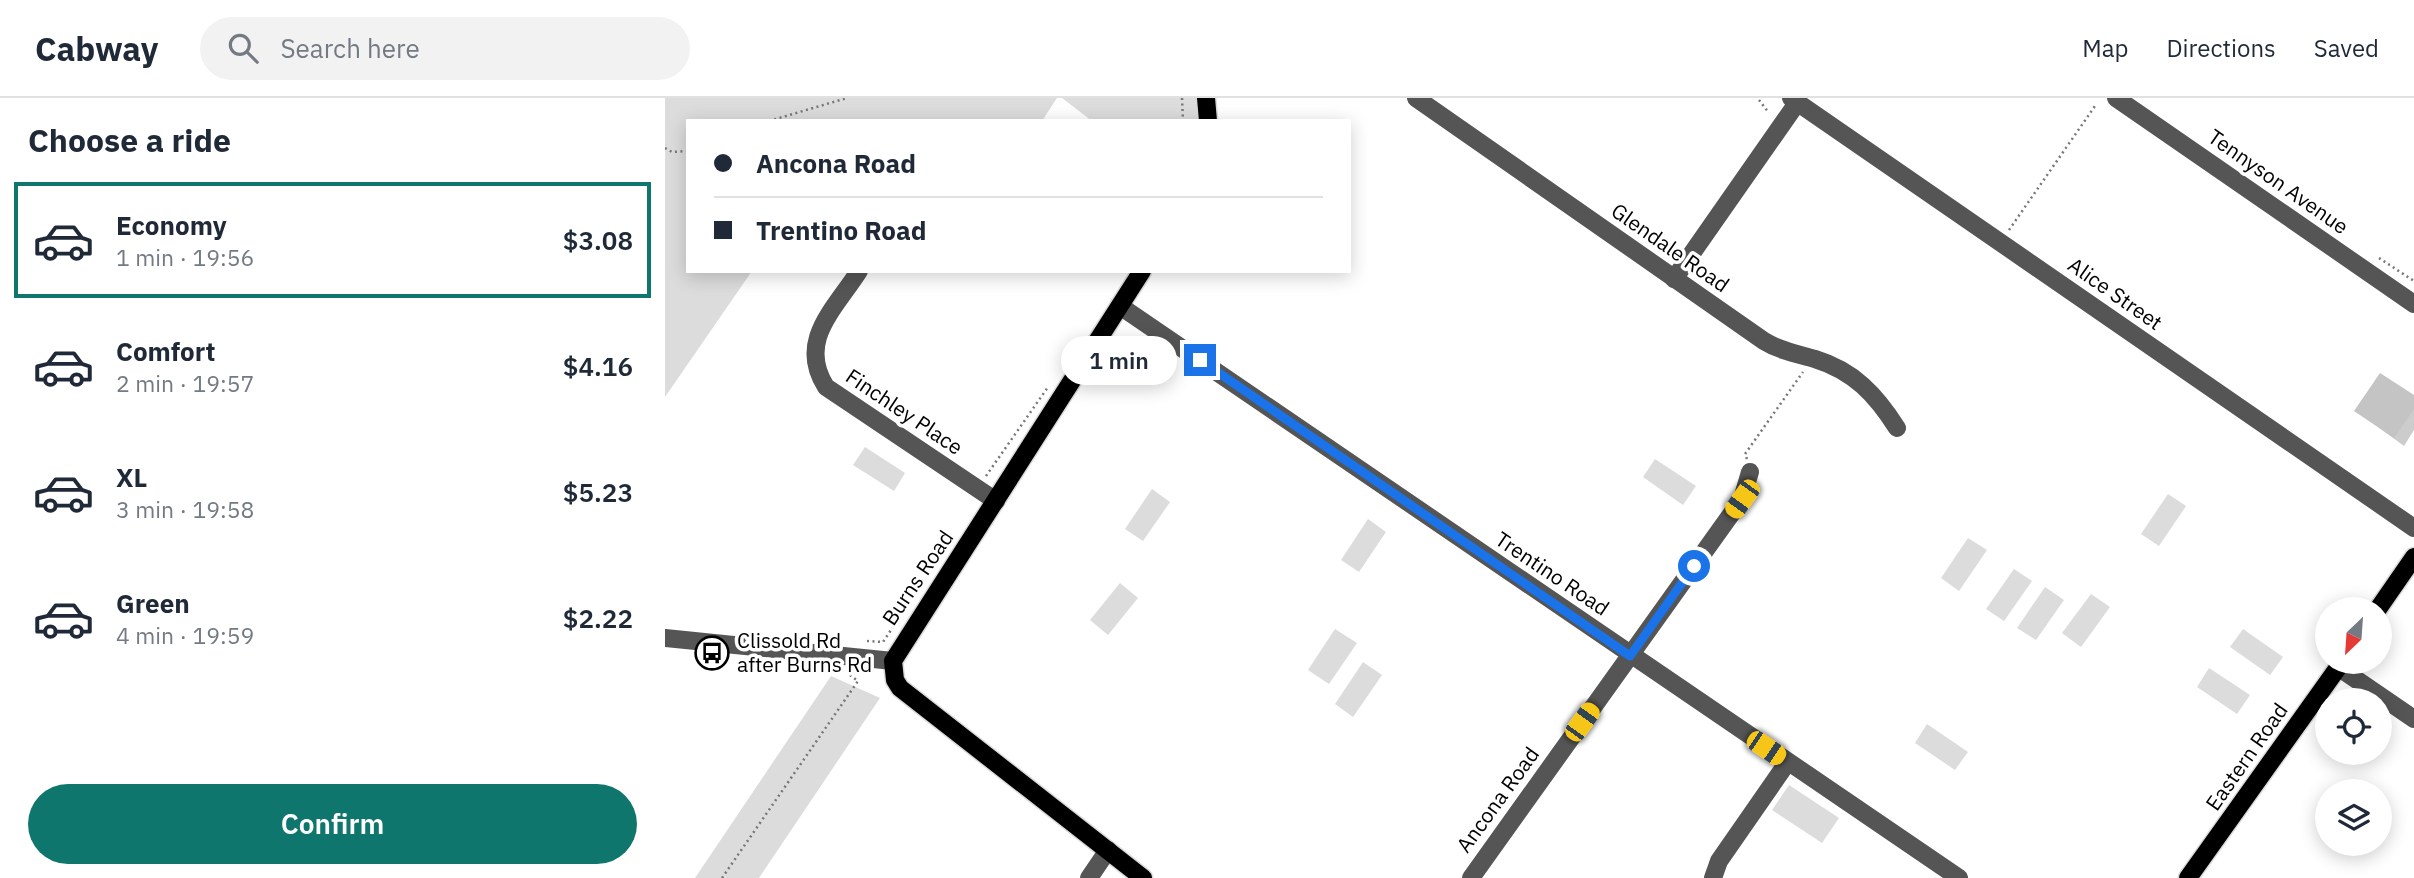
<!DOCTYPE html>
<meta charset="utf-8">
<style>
body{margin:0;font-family:"IBM Plex Sans",sans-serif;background:#f2f2f3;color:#1f2937;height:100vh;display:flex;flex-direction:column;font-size:26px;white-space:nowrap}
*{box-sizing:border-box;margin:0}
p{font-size:23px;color:#747a83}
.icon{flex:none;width:38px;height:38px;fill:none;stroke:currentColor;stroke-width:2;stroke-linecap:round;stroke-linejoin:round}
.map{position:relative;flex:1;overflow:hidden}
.drawer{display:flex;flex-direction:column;background:#fff;width:665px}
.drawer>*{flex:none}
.hud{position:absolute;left:21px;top:21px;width:665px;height:154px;border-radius:0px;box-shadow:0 4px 18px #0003;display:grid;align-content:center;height:154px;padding:0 28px;background:#fff}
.needle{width:46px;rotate:205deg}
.buttons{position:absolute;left:1650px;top:499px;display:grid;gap:14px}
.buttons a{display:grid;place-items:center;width:77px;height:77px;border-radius:50%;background:#fff;box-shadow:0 4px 18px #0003;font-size:35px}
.end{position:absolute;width:32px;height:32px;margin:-16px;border:9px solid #1a73e8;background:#fff;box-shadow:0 0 0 4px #fff}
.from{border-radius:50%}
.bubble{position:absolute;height:49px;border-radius:24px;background:#fff;box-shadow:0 4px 18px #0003;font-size:23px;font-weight:600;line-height:49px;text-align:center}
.car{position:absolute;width:21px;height:42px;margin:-21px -10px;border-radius:9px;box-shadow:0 0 5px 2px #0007;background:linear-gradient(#f5c518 24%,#345 0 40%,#f5c518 0 76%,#345 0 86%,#f5c518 0)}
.hud b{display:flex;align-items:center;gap:24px;height:66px;font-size:26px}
.hud b+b{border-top:2px solid #e0e1e3}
.hud i{width:18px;height:18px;background:#1f2937}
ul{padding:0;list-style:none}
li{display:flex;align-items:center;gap:21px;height:116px;margin:0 14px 10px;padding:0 14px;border:4px solid transparent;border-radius:0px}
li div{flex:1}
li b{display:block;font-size:26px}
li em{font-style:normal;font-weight:600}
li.on{border-color:#0f766e}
li>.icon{width:63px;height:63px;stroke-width:1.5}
h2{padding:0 28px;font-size:32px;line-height:84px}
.action{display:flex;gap:14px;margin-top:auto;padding:14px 28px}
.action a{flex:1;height:80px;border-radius:42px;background:#0f766e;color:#fff;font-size:28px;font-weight:600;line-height:80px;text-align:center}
header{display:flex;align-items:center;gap:42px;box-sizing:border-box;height:98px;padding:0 35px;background:#fff;border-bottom:2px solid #e0e1e3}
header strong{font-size:33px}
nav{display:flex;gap:38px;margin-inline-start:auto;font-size:24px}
.search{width:490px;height:63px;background:#f2f2f3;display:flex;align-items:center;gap:18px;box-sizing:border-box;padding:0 24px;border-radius:38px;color:#747a83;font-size:26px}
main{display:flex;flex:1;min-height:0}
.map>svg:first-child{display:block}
.green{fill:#dcdcdc}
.shadow{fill:#0003}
.building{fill:#c4c4c4}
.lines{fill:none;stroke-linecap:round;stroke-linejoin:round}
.major-casing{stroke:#dbdbdb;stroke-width:21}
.path{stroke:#777;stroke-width:2.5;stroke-dasharray:2 3.5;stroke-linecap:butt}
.minor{stroke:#555;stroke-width:18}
.major{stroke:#000;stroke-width:18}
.route{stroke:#1a73e8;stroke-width:9}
.labels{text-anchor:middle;stroke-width:7;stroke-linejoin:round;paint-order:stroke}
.street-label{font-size:21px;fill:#000;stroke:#fff}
.poi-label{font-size:21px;fill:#000;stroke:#fff;text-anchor:start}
</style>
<header>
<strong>Cabway</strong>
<div class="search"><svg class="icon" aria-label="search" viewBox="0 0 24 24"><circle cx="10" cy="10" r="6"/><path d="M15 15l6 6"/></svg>Search here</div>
<nav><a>Map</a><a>Directions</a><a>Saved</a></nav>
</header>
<main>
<section class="drawer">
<h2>Choose a ride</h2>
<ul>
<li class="on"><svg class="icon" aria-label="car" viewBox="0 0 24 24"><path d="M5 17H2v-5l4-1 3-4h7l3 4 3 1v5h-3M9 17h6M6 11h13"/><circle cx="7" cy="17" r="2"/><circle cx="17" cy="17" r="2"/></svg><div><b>Economy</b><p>1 min · 19:56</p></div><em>$3.08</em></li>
<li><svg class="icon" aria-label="car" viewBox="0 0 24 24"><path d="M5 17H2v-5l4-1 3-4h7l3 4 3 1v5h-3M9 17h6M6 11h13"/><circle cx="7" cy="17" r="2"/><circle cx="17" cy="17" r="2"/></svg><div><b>Comfort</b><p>2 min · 19:57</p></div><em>$4.16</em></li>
<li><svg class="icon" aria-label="car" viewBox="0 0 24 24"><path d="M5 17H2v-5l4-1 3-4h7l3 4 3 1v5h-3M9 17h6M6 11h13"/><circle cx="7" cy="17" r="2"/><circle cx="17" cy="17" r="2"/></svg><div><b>XL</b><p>3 min · 19:58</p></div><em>$5.23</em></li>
<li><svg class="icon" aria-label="car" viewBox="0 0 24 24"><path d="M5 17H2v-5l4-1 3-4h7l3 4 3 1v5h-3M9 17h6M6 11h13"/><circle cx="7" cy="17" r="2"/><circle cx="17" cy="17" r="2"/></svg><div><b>Green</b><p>4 min · 19:59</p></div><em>$2.22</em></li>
</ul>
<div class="action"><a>Confirm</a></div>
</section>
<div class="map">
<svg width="1749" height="780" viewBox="0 0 1749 780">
<rect width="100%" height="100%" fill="#fff"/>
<!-- green -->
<g class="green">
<polygon points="0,0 392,0 377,23 23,23 23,173 87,173 0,299"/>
<polygon points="397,0 535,0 537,23 427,23"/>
<polygon points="200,349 240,375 229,393 188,367"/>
<polygon points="990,361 1031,388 1018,407 978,379"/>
<polygon points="487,391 505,404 478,443 460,431"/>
<polygon points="1503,396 1521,408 1494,448 1476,436"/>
<polygon points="703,421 721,434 694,474 676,462"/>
<polygon points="1303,440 1322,452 1294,493 1276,480"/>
<polygon points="1349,471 1367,483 1339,523 1321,511"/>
<polygon points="455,485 473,500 443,537 425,522"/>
<polygon points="1380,489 1399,502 1371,542 1352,530"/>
<polygon points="1426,496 1445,509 1416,549 1397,535"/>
<polygon points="670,531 692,545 664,586 643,572"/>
<polygon points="1578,531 1618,559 1605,577 1565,549"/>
<polygon points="698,564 717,577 688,619 670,606"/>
<polygon points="1544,570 1585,597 1572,616 1532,589"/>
<polygon points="166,578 215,600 94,780 30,780"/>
<polygon points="1262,626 1303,654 1290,672 1250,645"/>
<polygon points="1124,687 1174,720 1157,745 1107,712"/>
</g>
<!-- shadow -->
<polygon class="shadow" points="1749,299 1749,332 1739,348 1691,313"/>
<!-- building -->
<polygon class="building" points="1715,275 1749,297 1749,311 1729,340 1689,313"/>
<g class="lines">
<defs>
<g id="major">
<polyline points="541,0 543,23"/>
<polyline points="477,173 228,563 230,582 235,590 478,780"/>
<polyline points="1713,511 1749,459"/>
<polyline points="1523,780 1677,564"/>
</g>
</defs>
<!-- major casing -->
<use href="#major" class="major-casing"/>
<!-- path -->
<g class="path">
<polyline points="517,0 518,23"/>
<polyline points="1094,2 1104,15"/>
<polyline points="104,23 182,0"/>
<polyline points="0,50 7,54 23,53"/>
<polyline points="1344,132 1430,8"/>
<polyline points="1714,160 1749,183"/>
<polyline points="1082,361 1080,356 1138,274"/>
<polyline points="321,378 383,289"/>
<polyline points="202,543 218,544 281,449"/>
<polyline points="57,780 193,583 182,575"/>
</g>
<!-- minor -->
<g class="minor">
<path d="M751,0l348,243c16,10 34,13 51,18 39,12 61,36 82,69"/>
<polyline points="1126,0 1749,430"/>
<polyline points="1451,0 1749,206"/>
<path d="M194,173c-25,39 -62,70 -33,116l170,114"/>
<polyline points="1009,181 1132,5"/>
<polyline points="455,208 1294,780"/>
<polyline points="0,540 228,563"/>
<polyline points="1673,569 1749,621"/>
<polyline points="424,780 443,752"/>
<polyline points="806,780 1077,401 1085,374"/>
<polyline points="1048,780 1054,763 1122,665"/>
</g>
<!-- major -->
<use href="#major" class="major"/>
</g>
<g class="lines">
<!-- route -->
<polyline class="route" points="535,262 965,558 1029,468"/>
</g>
<!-- icons -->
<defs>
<symbol id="bus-ring" viewBox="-11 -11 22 22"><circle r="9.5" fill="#fff" stroke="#000" stroke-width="1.5"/><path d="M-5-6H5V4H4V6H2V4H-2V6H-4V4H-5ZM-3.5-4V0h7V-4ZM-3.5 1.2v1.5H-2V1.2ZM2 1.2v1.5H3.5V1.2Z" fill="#000"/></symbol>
</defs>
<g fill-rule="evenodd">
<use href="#bus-ring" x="28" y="536" width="38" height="38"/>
</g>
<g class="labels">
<!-- street labels -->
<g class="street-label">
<text transform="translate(1613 84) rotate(35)" y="7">Tennyson Avenue</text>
<text transform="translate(1005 150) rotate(35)" y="7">Glendale Road</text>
<text transform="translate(1450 196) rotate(35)" y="7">Alice Street</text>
<text transform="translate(239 314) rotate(34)" y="7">Finchley Place</text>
<text transform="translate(887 476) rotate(34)" y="7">Trentino Road</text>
<text transform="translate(253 480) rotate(-56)" y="7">Burns Road</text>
<text transform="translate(1582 659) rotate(-55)" y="7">Eastern Road</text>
<text transform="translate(833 702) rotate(-54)" y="7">Ancona Road</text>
</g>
<!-- poi labels -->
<g class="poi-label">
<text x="72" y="550">Clissold Rd<tspan x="72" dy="24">after Burns Rd</tspan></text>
</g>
</g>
</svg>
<div class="buttons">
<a><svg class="needle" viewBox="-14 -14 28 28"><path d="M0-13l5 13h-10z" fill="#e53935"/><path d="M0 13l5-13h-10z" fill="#747a83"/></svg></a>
<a><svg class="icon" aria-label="locate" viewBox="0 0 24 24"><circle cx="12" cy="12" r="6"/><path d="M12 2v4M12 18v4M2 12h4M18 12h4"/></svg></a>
<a><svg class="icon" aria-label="layers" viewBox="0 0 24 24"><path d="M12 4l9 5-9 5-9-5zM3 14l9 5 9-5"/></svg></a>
</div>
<i class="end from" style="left:1029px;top:468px"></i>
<i class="end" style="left:535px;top:262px"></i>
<div class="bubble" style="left:396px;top:238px;width:116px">1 min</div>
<i class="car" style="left:1077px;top:401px;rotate:216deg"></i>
<i class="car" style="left:917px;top:624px;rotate:36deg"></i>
<i class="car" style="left:1101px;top:650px;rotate:124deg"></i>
<div class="hud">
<b><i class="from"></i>Ancona Road</b>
<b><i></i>Trentino Road</b>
</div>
</div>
</main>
